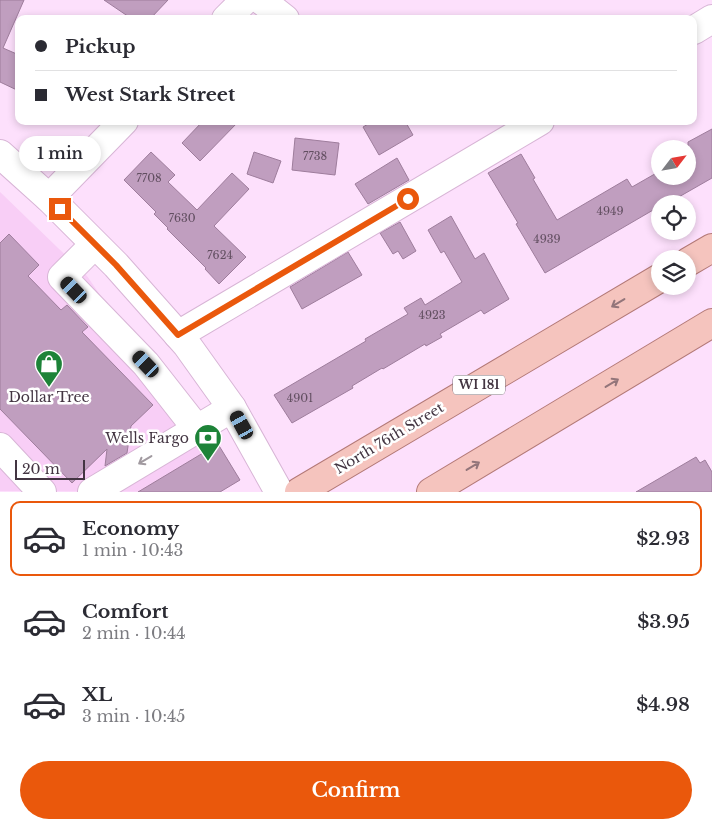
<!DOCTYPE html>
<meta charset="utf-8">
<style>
body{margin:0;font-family:"Libre Baskerville",serif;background:#f2f2f3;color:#2b2b33;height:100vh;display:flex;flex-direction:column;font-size:19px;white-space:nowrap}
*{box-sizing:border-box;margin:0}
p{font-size:16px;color:#7c7c81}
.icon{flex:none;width:28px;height:28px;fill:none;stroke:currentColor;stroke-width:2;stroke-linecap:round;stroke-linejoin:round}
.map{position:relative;height:492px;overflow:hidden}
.details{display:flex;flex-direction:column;background:#fff;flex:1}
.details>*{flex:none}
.top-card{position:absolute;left:15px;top:15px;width:682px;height:110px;border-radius:10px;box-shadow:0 2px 8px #0003;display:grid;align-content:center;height:110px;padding:0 20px;background:#fff}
.needle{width:32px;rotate:59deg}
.buttons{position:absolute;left:651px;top:140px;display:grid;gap:10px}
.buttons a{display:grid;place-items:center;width:45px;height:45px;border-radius:50%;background:#fff;box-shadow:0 2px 8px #0003;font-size:25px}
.scale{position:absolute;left:15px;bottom:12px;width:70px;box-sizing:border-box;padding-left:5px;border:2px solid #433542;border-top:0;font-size:14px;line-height:18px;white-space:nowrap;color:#433542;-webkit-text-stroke:4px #fff;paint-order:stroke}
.end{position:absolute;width:22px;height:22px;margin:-11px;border:6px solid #ea580c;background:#fff;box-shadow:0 0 0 2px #fff}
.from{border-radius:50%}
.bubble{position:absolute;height:35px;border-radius:18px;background:#fff;box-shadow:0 2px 8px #0003;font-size:16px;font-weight:600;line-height:35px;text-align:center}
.car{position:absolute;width:15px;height:30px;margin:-15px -8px;border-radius:6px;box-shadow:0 0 4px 1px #0007;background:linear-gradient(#222 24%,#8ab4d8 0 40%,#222 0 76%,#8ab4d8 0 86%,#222 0)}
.top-card b{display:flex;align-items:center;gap:18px;height:48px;font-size:19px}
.top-card b+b{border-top:1px solid #e1e1e2}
.top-card i{width:12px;height:12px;background:#2b2b33}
ul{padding:9px 0 0;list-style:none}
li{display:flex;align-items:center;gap:15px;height:75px;margin:0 10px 8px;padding:0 10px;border:2px solid transparent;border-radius:10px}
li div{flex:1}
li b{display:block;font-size:19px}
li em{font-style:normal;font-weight:600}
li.active{border-color:#ea580c}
li>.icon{width:45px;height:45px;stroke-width:1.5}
.button{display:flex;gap:10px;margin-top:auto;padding:10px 20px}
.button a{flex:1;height:58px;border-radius:30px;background:#ea580c;color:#fff;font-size:20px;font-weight:600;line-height:58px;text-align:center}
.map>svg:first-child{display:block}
.built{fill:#f8cef6}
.building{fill:#c09ebf;stroke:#9e7d9c}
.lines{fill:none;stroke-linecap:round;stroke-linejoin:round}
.minor-casing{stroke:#d8b5d6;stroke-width:30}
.major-casing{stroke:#b37977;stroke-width:30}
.minor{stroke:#fff;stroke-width:28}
.major{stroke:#f5c4be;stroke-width:28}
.oneway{stroke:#93757a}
.oneway2{stroke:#a19aa0}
.route{stroke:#ea580c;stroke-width:6}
.labels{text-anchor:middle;stroke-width:5;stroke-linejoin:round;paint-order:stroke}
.number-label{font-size:11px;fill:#624f61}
.shield{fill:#fff;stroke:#7b727b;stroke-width:1}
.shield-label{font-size:12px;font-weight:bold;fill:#433542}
.poi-label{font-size:14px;fill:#433542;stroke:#fff}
.street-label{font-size:14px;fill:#433542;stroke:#fff}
</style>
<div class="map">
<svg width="712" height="492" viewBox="0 0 712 492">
<rect width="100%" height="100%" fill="#fde0fc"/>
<!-- built -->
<polygon class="built" points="0,192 87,276 107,305 167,367 190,399 240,480 220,492 0,491"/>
<!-- building -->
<g class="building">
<polygon points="0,0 24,0 3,48 19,55 19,91 0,82"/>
<polygon points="104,0 168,0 150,19 132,19"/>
<polygon points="203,121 239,121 200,161 182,143"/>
<polygon points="373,121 405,121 413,135 379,155 363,127"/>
<polygon points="712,129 712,178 677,198 681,204 660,204 660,206 545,273 516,224 518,223 488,173 521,154 535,178 533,179 557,220 627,179 632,187 660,171 660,176 688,176 688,142"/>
<polygon points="295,138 339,143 335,175 292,170"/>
<polygon points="151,152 175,175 168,182 197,210 232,173 249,189 214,226 246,257 219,284 205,269 206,268 167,229 168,228 154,214 156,212 124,180"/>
<polygon points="254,152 281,161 273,183 247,174"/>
<polygon points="397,158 409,180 368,204 355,184"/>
<polygon points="451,216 475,259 484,253 509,299 484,314 481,310 440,334 442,337 426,346 425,344 383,369 382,368 352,386 353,388 292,423 274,395 366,341 365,339 408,314 404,308 421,298 425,305 462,282 444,251 441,253 428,230"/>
<polygon points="400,222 416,251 403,259 398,251 393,254 380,233"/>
<polygon points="9,234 39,265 28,276 61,310 67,305 88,327 82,332 153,405 131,426 127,453 105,466 107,449 72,483 0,409 0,243"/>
<polygon points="348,252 362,275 302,309 290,287"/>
<polygon points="218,444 240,480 220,492 138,492"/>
<polygon points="696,457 700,463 705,460 712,472 712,492 636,492"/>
</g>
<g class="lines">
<defs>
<g id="minor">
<polyline points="261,0 285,19"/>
<polyline points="226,19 245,0"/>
<polyline points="694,30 712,19"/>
<polyline points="0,154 49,198 116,265 187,345 232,408 279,492"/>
<polyline points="49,198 124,121"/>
<polyline points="94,245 62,277 146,364 197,429"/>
<polyline points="178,335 540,121"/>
<polyline points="0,447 42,492"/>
<polyline points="92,492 232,408"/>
</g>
<g id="major">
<polyline points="688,262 712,248"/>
<polyline points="299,492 660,278"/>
<polyline points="431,492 712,323"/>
</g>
</defs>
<!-- minor casing -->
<use href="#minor" class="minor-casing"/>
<!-- major casing -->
<use href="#major" class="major-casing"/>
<!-- minor -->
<use href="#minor" class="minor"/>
<!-- major -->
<use href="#major" class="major"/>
</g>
<!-- one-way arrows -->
<defs><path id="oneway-shaft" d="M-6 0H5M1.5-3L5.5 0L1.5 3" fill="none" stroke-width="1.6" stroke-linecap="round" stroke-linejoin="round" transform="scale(1.25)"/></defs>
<g class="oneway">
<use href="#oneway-shaft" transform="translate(618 303) rotate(149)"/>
<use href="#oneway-shaft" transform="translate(612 383) rotate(-31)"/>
<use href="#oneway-shaft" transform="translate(473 466) rotate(-31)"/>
</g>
<use class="oneway2" href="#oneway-shaft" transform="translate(145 460) rotate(149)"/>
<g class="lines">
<!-- route -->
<polyline class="route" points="60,209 116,265 178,335 408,199"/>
</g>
<!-- icons -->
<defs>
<symbol id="shop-pin" viewBox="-11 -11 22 30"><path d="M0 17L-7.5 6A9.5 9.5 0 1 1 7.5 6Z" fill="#1d8338" stroke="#fff"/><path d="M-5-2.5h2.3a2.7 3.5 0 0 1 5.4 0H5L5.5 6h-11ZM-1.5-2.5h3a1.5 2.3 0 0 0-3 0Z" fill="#fff"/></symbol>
<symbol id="bank-pin" viewBox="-11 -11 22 30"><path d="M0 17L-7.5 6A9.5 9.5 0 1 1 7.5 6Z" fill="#1d8338" stroke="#fff"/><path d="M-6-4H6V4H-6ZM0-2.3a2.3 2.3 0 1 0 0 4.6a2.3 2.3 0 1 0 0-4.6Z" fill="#fff"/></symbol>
</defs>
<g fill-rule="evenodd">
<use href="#shop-pin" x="33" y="348" width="32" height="43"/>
<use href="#bank-pin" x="192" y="422" width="32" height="43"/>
</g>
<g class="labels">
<!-- number labels -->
<g class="number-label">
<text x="315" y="160">7738</text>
<text x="149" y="182">7708</text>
<text x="610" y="215">4949</text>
<text x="182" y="222">7630</text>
<text x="547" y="243">4939</text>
<text x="220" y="259">7624</text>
<text x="432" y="319">4923</text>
<text x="300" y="402">4901</text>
</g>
<!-- shield labels -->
<rect class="shield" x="453" y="375.5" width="52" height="19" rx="4"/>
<g class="shield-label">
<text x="479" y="389">WI 181</text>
</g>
<!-- poi labels -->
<g class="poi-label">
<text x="49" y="402">Dollar Tree</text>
<text x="189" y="443" text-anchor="end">Wells Fargo</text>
</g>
<!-- street labels -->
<g class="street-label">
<text transform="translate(389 438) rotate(-31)" y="5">North 76th Street</text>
</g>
</g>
</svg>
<div class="buttons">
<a><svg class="needle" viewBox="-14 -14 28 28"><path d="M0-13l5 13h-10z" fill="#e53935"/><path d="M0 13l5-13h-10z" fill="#7c7c81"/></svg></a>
<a><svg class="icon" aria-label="locate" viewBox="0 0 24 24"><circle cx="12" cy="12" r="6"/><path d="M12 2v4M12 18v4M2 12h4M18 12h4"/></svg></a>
<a><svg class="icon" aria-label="layers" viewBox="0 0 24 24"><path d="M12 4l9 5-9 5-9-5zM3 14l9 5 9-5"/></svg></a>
</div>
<div class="scale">20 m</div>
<i class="end from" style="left:408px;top:199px"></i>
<i class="end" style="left:60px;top:209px"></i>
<div class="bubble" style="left:19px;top:136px;width:82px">1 min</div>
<i class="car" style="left:74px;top:290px;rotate:316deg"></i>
<i class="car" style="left:146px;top:364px;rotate:316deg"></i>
<i class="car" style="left:242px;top:425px;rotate:331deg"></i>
<div class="top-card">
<b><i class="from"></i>Pickup</b>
<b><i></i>West Stark Street</b>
</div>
</div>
<section class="details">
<ul>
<li class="active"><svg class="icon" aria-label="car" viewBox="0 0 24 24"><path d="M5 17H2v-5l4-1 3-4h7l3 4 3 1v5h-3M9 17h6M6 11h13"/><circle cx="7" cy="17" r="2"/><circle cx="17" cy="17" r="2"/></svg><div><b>Economy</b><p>1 min · 10:43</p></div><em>$2.93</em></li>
<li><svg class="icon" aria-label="car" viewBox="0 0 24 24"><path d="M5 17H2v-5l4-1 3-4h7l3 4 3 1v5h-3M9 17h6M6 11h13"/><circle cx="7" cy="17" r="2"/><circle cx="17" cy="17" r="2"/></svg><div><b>Comfort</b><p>2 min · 10:44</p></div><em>$3.95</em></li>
<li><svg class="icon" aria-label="car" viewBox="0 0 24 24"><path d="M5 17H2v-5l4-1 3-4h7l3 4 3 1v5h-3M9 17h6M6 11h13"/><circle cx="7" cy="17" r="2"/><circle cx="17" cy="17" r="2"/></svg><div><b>XL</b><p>3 min · 10:45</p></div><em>$4.98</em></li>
</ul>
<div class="button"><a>Confirm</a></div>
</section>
